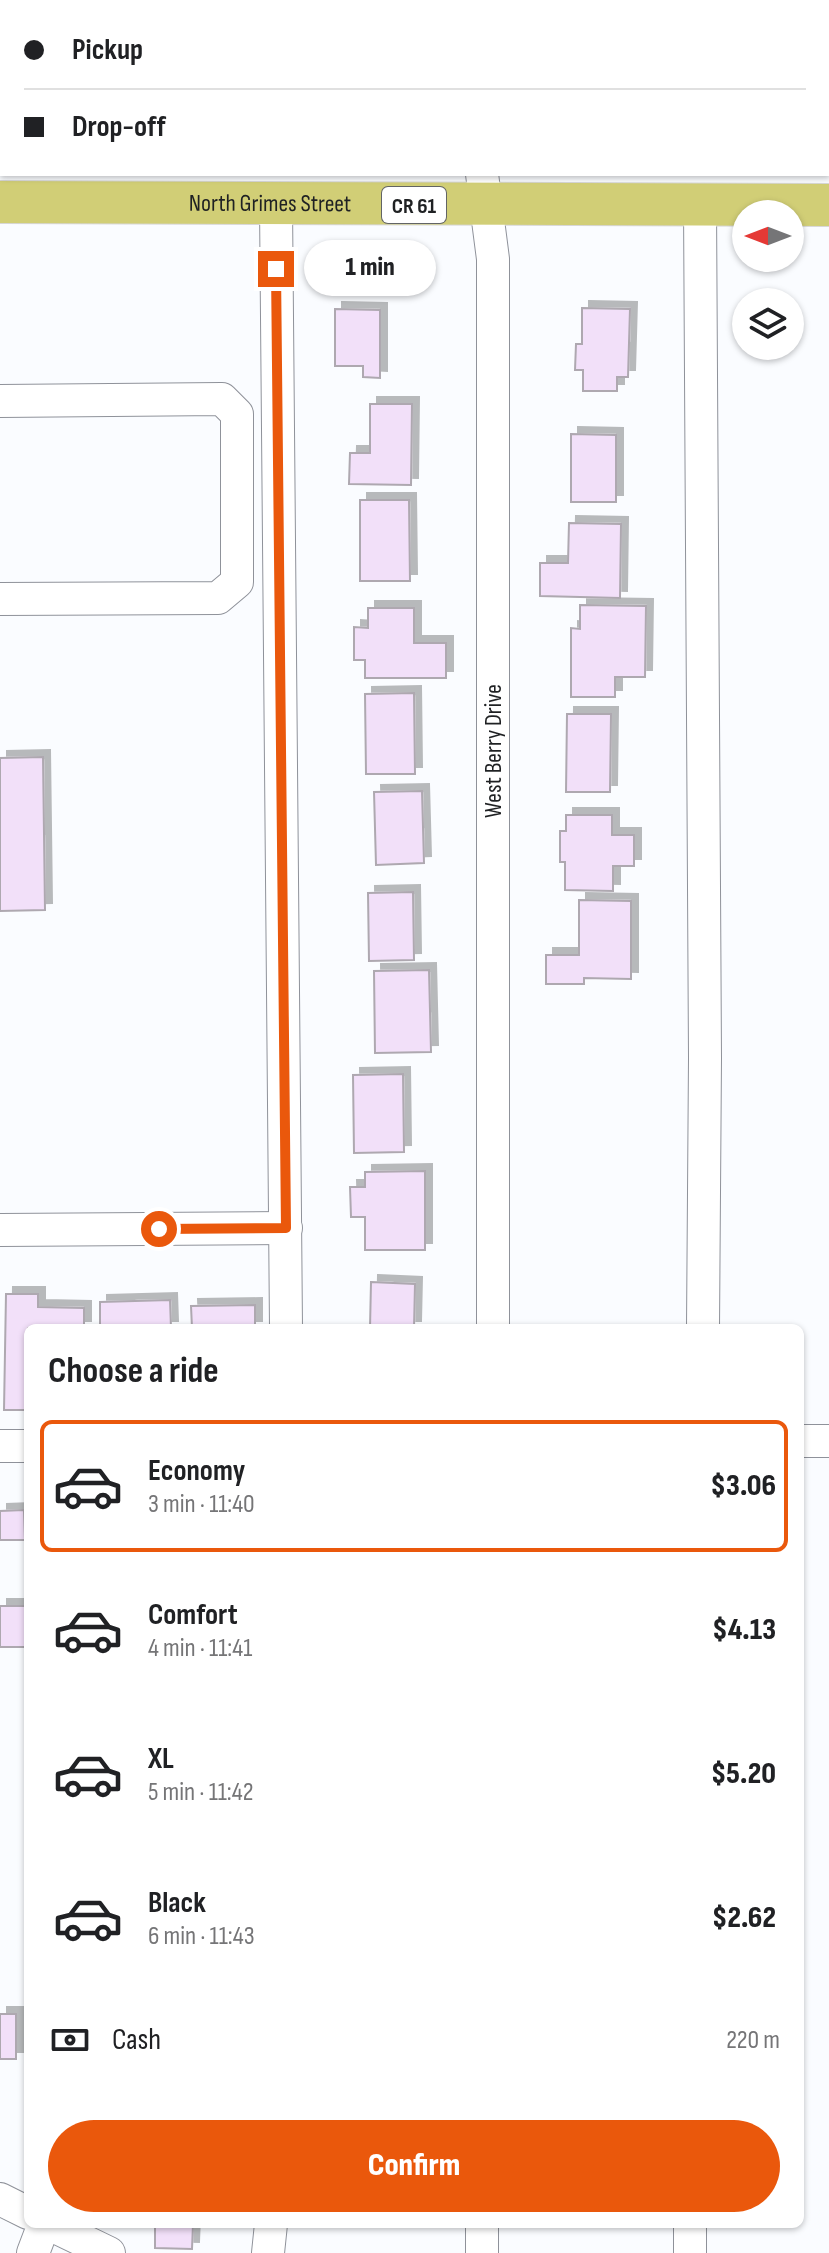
<!DOCTYPE html>
<meta charset="utf-8">
<style>
body{margin:0;font-family:"Sofia Sans Condensed",sans-serif;background:#f2f2f2;color:#202124;height:100vh;display:flex;flex-direction:column;font-size:30px;white-space:nowrap}
*{box-sizing:border-box;margin:0}
p{font-size:26px;color:#757577}
.icon{flex:none;width:44px;height:44px;fill:none;stroke:currentColor;stroke-width:2;stroke-linecap:round;stroke-linejoin:round}
.map{position:relative;flex:1;overflow:hidden}
.side{position:absolute;left:24px;top:1324px;width:780px;height:904px;display:flex;flex-direction:column;background:#fff;border-radius:12px;box-shadow:0 2px 6px #0004}
.side>*{flex:none}
.top-card{position:absolute;left:0px;top:0px;width:830px;height:176px;box-shadow:0 2px 6px #0004;display:grid;align-content:center;height:176px;padding:0 24px;background:#fff}
.needle{width:52px;rotate:270deg}
.tools{position:absolute;left:732px;top:200px;display:grid;gap:16px}
.tools a{display:grid;place-items:center;width:72px;height:72px;border-radius:50%;background:#fff;box-shadow:0 2px 6px #0004;font-size:40px}
.end{position:absolute;width:36px;height:36px;margin:-18px;border:10px solid #ea580c;background:#fff;box-shadow:0 0 0 4px #fff}
.from{border-radius:50%}
.bubble{position:absolute;height:56px;border-radius:28px;background:#fff;box-shadow:0 2px 6px #0004;font-size:26px;font-weight:800;line-height:56px;text-align:center}
.top-card b{display:flex;align-items:center;gap:28px;height:76px;font-size:30px}
.top-card b+b{border-top:2px solid #e0e0e0}
.top-card i{width:20px;height:20px;background:#202124}
ul{padding:0;list-style:none}
li{display:flex;align-items:center;gap:24px;height:132px;margin:0 16px 12px;padding:0 8px;border:4px solid transparent;border-radius:12px}
li div{flex:1}
li b{display:block;font-size:30px}
li em{font-style:normal;font-weight:800}
li.current{border-color:#ea580c}
li>.icon{width:72px;height:72px;stroke-width:1.5}
h2{padding:0 24px;font-size:36px;line-height:96px}
.pay{display:flex;align-items:center;gap:20px;height:88px;padding:0 24px;font-size:30px}
.pay p{margin-inline-start:auto}
.action{display:flex;gap:16px;margin-top:auto;padding:16px 24px}
.action a{flex:1;height:92px;border-radius:48px;background:#ea580c;color:#fff;font-size:32px;font-weight:800;line-height:92px;text-align:center}
.map>svg:first-child{display:block}
.building{fill:#f2e0f9;stroke:#aea8b0;stroke-width:2;filter:url(#shadow)}
.lines{fill:none;stroke-linecap:round;stroke-linejoin:round}
.minor-casing{stroke:#8f929a;stroke-width:34}
.major-casing{stroke:#d7d7d7;stroke-width:44}
.minor{stroke:#fff;stroke-width:32}
.major{stroke:#d1ce76;stroke-width:42}
.route{stroke:#ea580c;stroke-width:10}
.labels{text-anchor:middle;stroke-width:8;stroke-linejoin:round;paint-order:stroke}
.shield{fill:#fff;stroke:#626465;stroke-width:2}
.shield-label{font-size:22px;font-weight:bold;fill:#1f2123}
.street-label{font-size:24px;fill:#1f2123;stroke:#fff}
</style>
<div class="map">
<svg width="829" height="2253" viewBox="0 0 829 2253">
<defs>
<filter id="shadow"><feDropShadow dx="7" dy="-7" stdDeviation="0" flood-color="#0004"/></filter>
</defs>
<rect width="100%" height="100%" fill="#fafcff"/>
<!-- building -->
<g class="building">
<rect x="671" y="0" width="79" height="2"/>
<polygon points="582,308 630,309 628,377 617,377 617,391 583,391 583,370 575,370 576,344 582,344"/>
<polygon points="335,309 380,310 380,378 363,377 363,366 335,366"/>
<polygon points="370,404 412,404 411,485 349,484 350,453 370,453"/>
<polygon points="571,434 616,435 616,502 571,502"/>
<polygon points="360,500 409,500 410,581 360,581"/>
<polygon points="569,523 621,524 620,598 540,596 540,563 568,563"/>
<polygon points="580,605 646,606 645,677 615,677 615,697 571,697 571,628 580,629"/>
<polygon points="368,608 414,608 414,643 446,643 446,678 365,678 365,660 354,660 354,627 368,628"/>
<polygon points="414,693 415,774 366,774 365,694"/>
<polygon points="567,714 611,714 610,792 566,792"/>
<polygon points="43,757 45,910 0,911 0,758"/>
<polygon points="422,791 424,863 376,865 374,792"/>
<polygon points="566,815 612,815 612,835 634,835 634,866 613,866 613,891 565,890 565,862 560,862 560,831 566,831"/>
<polygon points="413,892 414,960 369,961 368,893"/>
<polygon points="579,900 631,901 631,979 584,978 584,984 546,984 546,955 579,955"/>
<polygon points="429,970 431,1052 375,1053 374,971"/>
<polygon points="403,1074 404,1152 354,1153 353,1075"/>
<polygon points="425,1171 425,1250 365,1250 365,1217 351,1217 350,1187 365,1187 365,1172"/>
<polygon points="371,1282 415,1284 414,1328 370,1328"/>
<polygon points="6,1294 38,1294 38,1307 84,1308 84,1328 28,1328 28,1410 4,1410"/>
<polygon points="170,1300 171,1328 100,1328 100,1302"/>
<polygon points="255,1305 255,1328 192,1328 191,1306"/>
<polygon points="24,1510 25,1540 0,1540 0,1511"/>
<rect x="0" y="1606" width="25" height="41"/>
<rect x="0" y="2014" width="16" height="45"/>
<polygon points="155,2224 193,2224 192,2249 155,2248"/>
</g>
<g class="lines">
<defs>
<g id="minor">
<polyline points="480,0 480,2"/>
<polyline points="482,174 493,259 493,1328"/>
<polyline points="276,205 286,1328"/>
<polyline points="700,205 705,1058 703,1328"/>
<polyline points="0,401 222,399 237,414 237,582 218,598 0,599"/>
<polyline points="0,1230 286,1228"/>
<polyline points="800,1441 829,1441"/>
<polyline points="0,1446 28,1446"/>
<polyline points="0,2199 28,2213"/>
<polyline points="49,2224 109,2253"/>
<polyline points="33,2253 44,2224"/>
<polyline points="268,2253 271,2224"/>
<polyline points="482,2253 482,2224"/>
<polyline points="690,2253 690,2224"/>
</g>
<g id="major">
<path id="s1" d="M0,202l829,3"/>
</g>
</defs>
<!-- minor casing -->
<use href="#minor" class="minor-casing"/>
<!-- major casing -->
<use href="#major" class="major-casing"/>
<!-- minor -->
<use href="#minor" class="minor"/>
<!-- major -->
<use href="#major" class="major"/>
</g>
<g class="lines">
<!-- route -->
<polyline class="route" points="159,1229 286,1228 276,269"/>
</g>
<g class="labels">
<!-- shield labels -->
<rect class="shield" x="382" y="187" width="64" height="36" rx="6"/>
<g class="shield-label">
<text x="414" y="213">CR 61</text>
</g>
<!-- street labels -->
<g class="street-label">
<text dy="8" stroke="none"><textPath href="#s1" startOffset="270">North Grimes Street</textPath></text>
<text transform="translate(493 751) rotate(-90)" y="8">West Berry Drive</text>
</g>
</g>
</svg>
<div class="tools">
<a><svg class="needle" viewBox="-14 -14 28 28"><path d="M0-13l5 13h-10z" fill="#e53935"/><path d="M0 13l5-13h-10z" fill="#757577"/></svg></a>
<a><svg class="icon" aria-label="layers" viewBox="0 0 24 24"><path d="M12 4l9 5-9 5-9-5zM3 14l9 5 9-5"/></svg></a>
</div>
<i class="end from" style="left:159px;top:1229px"></i>
<i class="end" style="left:276px;top:269px"></i>
<div class="bubble" style="left:304px;top:240px;width:132px">1 min</div>
<div class="top-card">
<b><i class="from"></i>Pickup</b>
<b><i></i>Drop-off</b>
</div>
<section class="side">
<h2>Choose a ride</h2>
<ul>
<li class="current"><svg class="icon" aria-label="car" viewBox="0 0 24 24"><path d="M5 17H2v-5l4-1 3-4h7l3 4 3 1v5h-3M9 17h6M6 11h13"/><circle cx="7" cy="17" r="2"/><circle cx="17" cy="17" r="2"/></svg><div><b>Economy</b><p>3 min · 11:40</p></div><em>$3.06</em></li>
<li><svg class="icon" aria-label="car" viewBox="0 0 24 24"><path d="M5 17H2v-5l4-1 3-4h7l3 4 3 1v5h-3M9 17h6M6 11h13"/><circle cx="7" cy="17" r="2"/><circle cx="17" cy="17" r="2"/></svg><div><b>Comfort</b><p>4 min · 11:41</p></div><em>$4.13</em></li>
<li><svg class="icon" aria-label="car" viewBox="0 0 24 24"><path d="M5 17H2v-5l4-1 3-4h7l3 4 3 1v5h-3M9 17h6M6 11h13"/><circle cx="7" cy="17" r="2"/><circle cx="17" cy="17" r="2"/></svg><div><b>XL</b><p>5 min · 11:42</p></div><em>$5.20</em></li>
<li><svg class="icon" aria-label="car" viewBox="0 0 24 24"><path d="M5 17H2v-5l4-1 3-4h7l3 4 3 1v5h-3M9 17h6M6 11h13"/><circle cx="7" cy="17" r="2"/><circle cx="17" cy="17" r="2"/></svg><div><b>Black</b><p>6 min · 11:43</p></div><em>$2.62</em></li>
</ul>
<div class="pay"><svg class="icon" aria-label="cash" viewBox="0 0 24 24"><path d="M3 7h18v10H3z"/><circle cx="12" cy="12" r="2"/></svg>Cash<p>220 m</p></div>
<div class="action"><a>Confirm</a></div>
</section>
</div>
